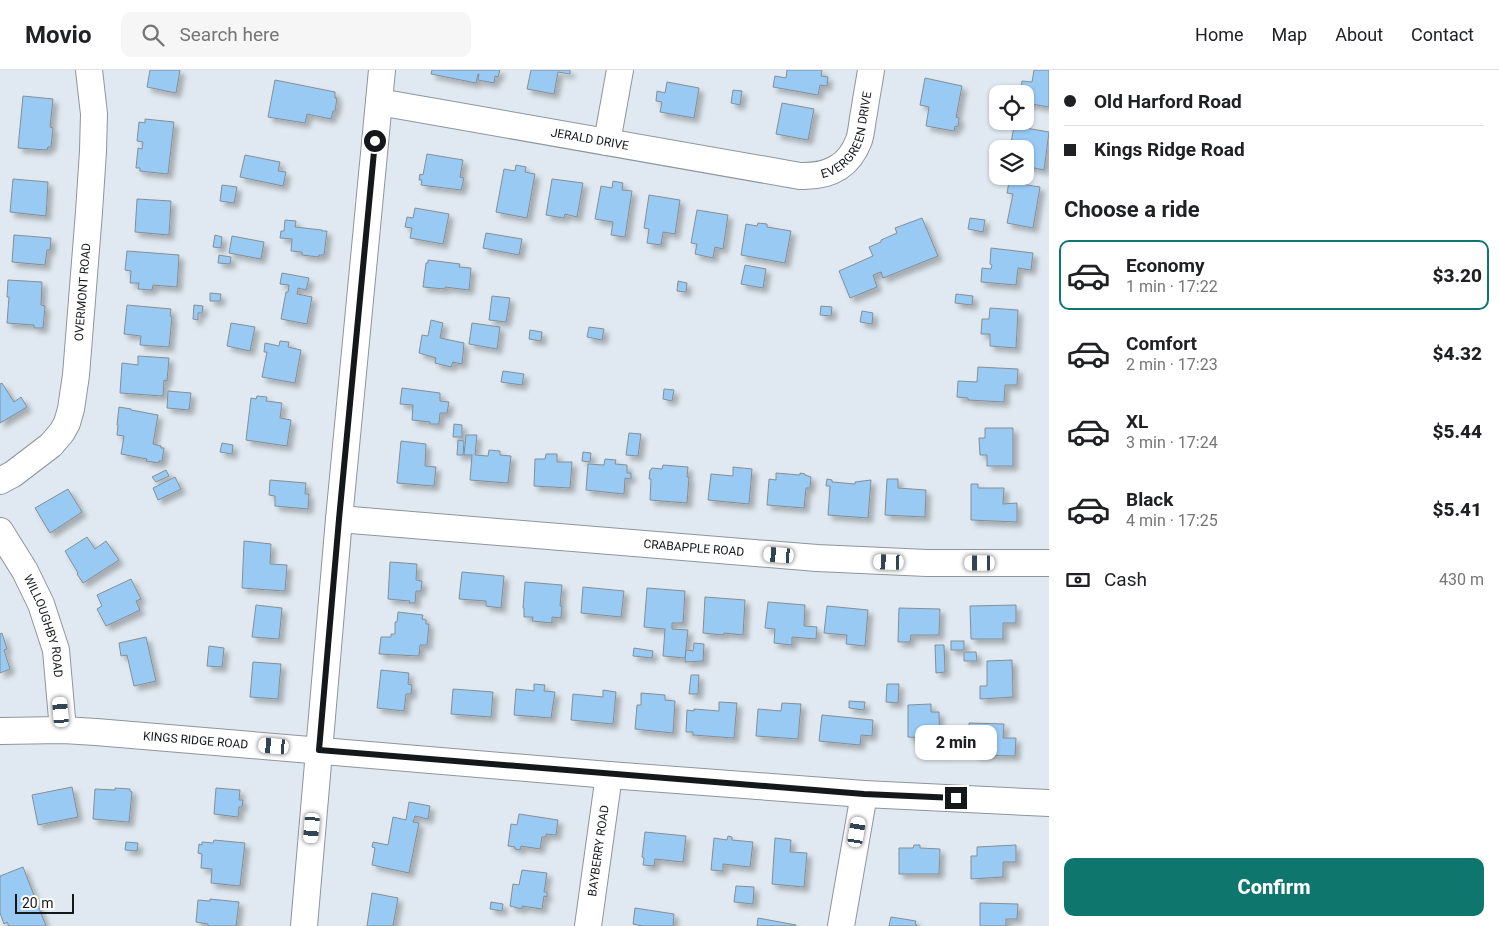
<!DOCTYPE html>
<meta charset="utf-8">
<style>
body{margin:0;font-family:Roboto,sans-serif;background:#f6f6f6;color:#202124;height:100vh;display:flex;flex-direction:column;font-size:19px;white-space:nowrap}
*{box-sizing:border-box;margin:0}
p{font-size:16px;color:#757577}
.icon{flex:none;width:28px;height:28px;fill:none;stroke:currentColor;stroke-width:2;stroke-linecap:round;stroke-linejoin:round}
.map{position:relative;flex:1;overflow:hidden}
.side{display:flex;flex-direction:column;background:#fff;width:450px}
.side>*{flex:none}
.hud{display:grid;align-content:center;height:110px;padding:0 15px;background:#fff}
.buttons{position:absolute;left:989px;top:15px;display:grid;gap:10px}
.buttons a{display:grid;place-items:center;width:45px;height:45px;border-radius:10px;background:#fff;box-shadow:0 1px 4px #0004;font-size:25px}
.scale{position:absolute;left:15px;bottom:12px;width:59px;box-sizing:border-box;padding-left:5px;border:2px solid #15181b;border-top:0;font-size:14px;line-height:18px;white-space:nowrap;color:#15181b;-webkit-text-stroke:4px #fff;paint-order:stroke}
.end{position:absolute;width:22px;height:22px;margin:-11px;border:6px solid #15181b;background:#fff;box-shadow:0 0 0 2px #fff}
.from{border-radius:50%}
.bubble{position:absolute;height:35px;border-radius:10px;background:#fff;box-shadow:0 1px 4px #0004;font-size:16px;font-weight:800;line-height:35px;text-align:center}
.car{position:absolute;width:15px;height:30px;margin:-15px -8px;border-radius:6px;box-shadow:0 0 4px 1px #0007;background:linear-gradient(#fff 24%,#345 0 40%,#fff 0 76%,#345 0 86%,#fff 0)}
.hud b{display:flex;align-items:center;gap:18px;height:48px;font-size:19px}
.hud b+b{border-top:1px solid #e0e0e0}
.hud i{width:12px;height:12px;background:#202124}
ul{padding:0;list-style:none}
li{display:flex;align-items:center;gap:15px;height:70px;margin:0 10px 8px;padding:0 5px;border:2px solid transparent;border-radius:10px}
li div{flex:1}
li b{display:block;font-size:19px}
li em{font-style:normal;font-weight:800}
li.selected{border-color:#0f766e}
li>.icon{width:45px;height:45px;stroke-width:1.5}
h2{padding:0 15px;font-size:22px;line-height:60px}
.pay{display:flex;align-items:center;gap:12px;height:55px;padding:0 15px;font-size:19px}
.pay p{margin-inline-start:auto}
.action{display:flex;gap:10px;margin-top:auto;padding:10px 15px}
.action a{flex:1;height:58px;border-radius:10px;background:#0f766e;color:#fff;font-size:20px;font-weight:800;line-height:58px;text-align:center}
header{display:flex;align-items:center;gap:30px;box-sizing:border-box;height:70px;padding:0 25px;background:#fff;border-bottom:1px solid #e0e0e0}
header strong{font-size:24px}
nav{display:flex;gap:28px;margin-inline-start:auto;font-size:18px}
.search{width:350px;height:45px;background:#f6f6f6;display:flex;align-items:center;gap:12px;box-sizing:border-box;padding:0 18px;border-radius:10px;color:#757577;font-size:19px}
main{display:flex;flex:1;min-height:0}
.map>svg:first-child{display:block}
.building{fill:#98caf4;stroke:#858e95;filter:url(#shadow)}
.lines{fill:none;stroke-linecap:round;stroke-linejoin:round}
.minor-casing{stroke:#8d959c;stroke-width:28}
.minor{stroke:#fff;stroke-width:26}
.route{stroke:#15181b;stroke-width:6}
.labels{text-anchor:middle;stroke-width:5;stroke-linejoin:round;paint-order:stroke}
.street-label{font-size:12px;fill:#15181b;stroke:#fff}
</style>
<header>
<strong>Movio</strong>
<div class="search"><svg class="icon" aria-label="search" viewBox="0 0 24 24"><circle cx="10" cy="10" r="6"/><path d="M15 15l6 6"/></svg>Search here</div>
<nav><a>Home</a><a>Map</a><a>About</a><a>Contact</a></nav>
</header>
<main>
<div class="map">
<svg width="1049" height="856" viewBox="0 0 1049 856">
<defs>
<filter id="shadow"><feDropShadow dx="4.5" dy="4.5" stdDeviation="2.5" flood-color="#0004"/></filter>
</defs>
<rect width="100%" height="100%" fill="#e0e9f1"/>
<!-- building -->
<g class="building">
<polygon points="150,0 180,0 176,23 147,17"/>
<polygon points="432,0 500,0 498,7 495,6 494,13 478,10 479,4 478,4 476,13 431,4"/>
<polygon points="531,0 570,0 570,4 558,2 554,24 527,19"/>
<polygon points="787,0 822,0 821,6 828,7 827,16 820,15 818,25 773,17 775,6 786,8"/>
<polygon points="1034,0 1049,0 1049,37 1025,33 1025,24 1020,24 1022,11 1032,12"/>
<polygon points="925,8 962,16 956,47 959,48 958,57 955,56 954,61 926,56 929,37 920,35"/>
<polygon points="275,10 335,22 335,28 337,28 335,41 333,41 331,49 307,44 305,53 268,47"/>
<polygon points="667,12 699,18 694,48 660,42 662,32 656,31 657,21 665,23"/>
<polygon points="733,20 742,21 740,35 731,33"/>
<polygon points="23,26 53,29 50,57 53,58 51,77 48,77 47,80 18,78"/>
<polygon points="782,33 814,39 808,70 776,64"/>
<polygon points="145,49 174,52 168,104 140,101 140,98 136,98 138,78 142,79 143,72 137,71 139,52 145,53"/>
<polygon points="1014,56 1049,62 1044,100 1025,96 1025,79 1010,79"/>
<polygon points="427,84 463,90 460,107 464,108 461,120 421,115 422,110 419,110 420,104 423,105"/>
<polygon points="245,85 280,92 278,101 286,102 283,116 240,107"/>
<polygon points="516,95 526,97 525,102 535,104 527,148 496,142 504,99 515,101"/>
<polygon points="13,109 48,112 46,146 10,142"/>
<polygon points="552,109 583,113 577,147 565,144 564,148 546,145"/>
<polygon points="613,111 623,113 622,120 632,121 625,167 611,165 613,152 595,149 601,116 612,118"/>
<polygon points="1009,112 1040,117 1033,158 1007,153 1013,124 1007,123"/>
<polygon points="222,115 237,117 234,133 220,131"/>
<polygon points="649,125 680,130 675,164 663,162 661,175 647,173 649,159 644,158"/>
<polygon points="137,129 171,131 169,165 135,162"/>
<polygon points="415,138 449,144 443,174 410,168 412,158 405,157 407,147 413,148"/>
<polygon points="697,140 728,145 723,179 715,177 713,188 695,184 697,174 691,173"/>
<polygon points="922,148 938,186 883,208 881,202 873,205 877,217 850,228 839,201 873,186 869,177 881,172 881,170 897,163 895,158"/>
<polygon points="970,148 985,150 983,162 968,159"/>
<polygon points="285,150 296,151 295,157 322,160 322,161 327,161 324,185 319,185 319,187 302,185 302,182 291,181 292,169 280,168 281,161 284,161"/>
<polygon points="758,153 767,154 767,157 791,161 785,193 741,185 746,154 757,156"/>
<polygon points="486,163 522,169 519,185 483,178"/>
<polygon points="14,165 51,168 50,180 47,180 45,195 12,192"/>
<polygon points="215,165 222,167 221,178 213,177"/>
<polygon points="232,166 264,172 261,189 229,183"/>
<polygon points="991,178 1033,183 1031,200 1018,198 1016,215 981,212 982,198 991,199 992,195 990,194"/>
<polygon points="127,181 179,185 177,217 153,215 152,220 138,219 139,213 130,213 131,201 125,200"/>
<polygon points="219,185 231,187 230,194 218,193"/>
<polygon points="428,190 460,194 459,197 471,198 469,220 445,217 445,219 423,217 426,193 428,193"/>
<polygon points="745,195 766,199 763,218 741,214"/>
<polygon points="282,203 309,208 306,220 298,218 297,224 312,227 307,254 281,249 286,222 288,222 289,215 280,214"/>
<polygon points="8,210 42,212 41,235 45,236 43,258 34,258 34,255 7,253 9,227 7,227"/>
<polygon points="678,211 687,213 686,222 677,221"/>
<polygon points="210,223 221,224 220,231 210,231"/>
<polygon points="956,224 973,226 972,235 955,233"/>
<polygon points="492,226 510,228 506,252 489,250"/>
<polygon points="127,235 171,239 170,246 172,247 169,277 140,275 141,266 124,264"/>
<polygon points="194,235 203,236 202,243 198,243 198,250 193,249"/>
<polygon points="821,236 832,237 831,246 820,245"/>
<polygon points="990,238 1018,240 1016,278 990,276 990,264 981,264 982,249 989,249"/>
<polygon points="862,241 873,243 872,254 860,252"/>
<polygon points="431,250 443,253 440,268 464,273 462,294 453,292 451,297 435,293 436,288 419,283 422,265 428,266"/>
<polygon points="231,253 255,257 250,281 227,276"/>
<polygon points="472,253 500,257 497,279 469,274"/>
<polygon points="589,257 604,259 602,270 587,267"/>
<polygon points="530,260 542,262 541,271 529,269"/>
<polygon points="280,271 289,272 288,277 301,280 295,313 262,307 267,282 264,282 265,273 279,276"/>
<polygon points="138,286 169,288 167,311 164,310 163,326 120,323 122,293 138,295"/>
<polygon points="978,297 1018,299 1017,315 1005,315 1004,332 968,330 968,328 957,327 958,311 977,312"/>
<polygon points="503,301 524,304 522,315 501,312"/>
<polygon points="2,313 14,332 21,327 27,337 0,353 0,314"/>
<polygon points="402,318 440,323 440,331 449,332 447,343 440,343 439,354 430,354 430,352 412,350 413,335 400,334"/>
<polygon points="664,319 674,320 672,331 663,329"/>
<polygon points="168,321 191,323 189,340 167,338"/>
<polygon points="257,326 267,327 266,331 282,333 280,348 291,350 287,376 246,370 251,328 256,329"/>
<polygon points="119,337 131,339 131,340 158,345 153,374 161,376 161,378 164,378 162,391 159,391 159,393 146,391 147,389 121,384 124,366 117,365 118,355 117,355"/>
<polygon points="454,354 462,355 462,367 453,367"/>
<polygon points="985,358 1013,358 1013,396 987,396 987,385 980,385 979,368 985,368"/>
<polygon points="629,363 641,364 638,386 626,385"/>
<polygon points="466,365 477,365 475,385 488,386 489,380 500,381 500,385 511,386 508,413 470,410 472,385 464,385"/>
<polygon points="458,370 464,371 463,385 457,385"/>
<polygon points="401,371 426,374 425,396 436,397 434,416 397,413"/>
<polygon points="222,373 233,375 232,384 220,382"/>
<polygon points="583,382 591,383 590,392 582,391"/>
<polygon points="546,384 557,384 557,392 572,392 570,418 534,416 535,389 545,389"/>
<polygon points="605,389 616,390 615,394 627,395 627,403 631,403 631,409 625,408 624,424 586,420 588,394 604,395"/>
<polygon points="663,395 688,397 687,407 689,407 687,433 650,430 651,409 649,409 650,400 651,400 652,398 662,399"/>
<polygon points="733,397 752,399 749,434 708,430 711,404 733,406"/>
<polygon points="166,400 169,406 156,412 152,407"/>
<polygon points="776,403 800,405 800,403 805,404 805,405 811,407 810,418 806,418 804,438 767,435 769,409 776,410"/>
<polygon points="175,407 181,419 158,430 153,418"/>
<polygon points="827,409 832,410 832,412 855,414 855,412 871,410 868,448 828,445 830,416 826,416"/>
<polygon points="887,409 898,409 898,418 926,420 925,447 885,445"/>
<polygon points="270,410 306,413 305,424 309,424 308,439 275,436 275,426 269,425"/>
<polygon points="971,414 978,414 978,418 1004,418 1003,434 1017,433 1017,452 971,450"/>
<polygon points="68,419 82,442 50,463 35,438"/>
<polygon points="87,467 95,479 106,471 119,490 83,513 77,504 78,503 65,481"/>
<polygon points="244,471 271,474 270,494 287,495 285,521 242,518"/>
<polygon points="390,492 417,494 416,510 422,511 421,521 416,521 415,533 409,533 410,531 388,529"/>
<polygon points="462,502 504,506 501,538 486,536 486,531 459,529"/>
<polygon points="131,509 141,529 136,531 140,540 106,556 97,539 102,536 97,525"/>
<polygon points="525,512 562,515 560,536 562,536 561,548 552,547 552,553 532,551 533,547 524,547 524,538 523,538"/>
<polygon points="583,517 624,521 621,547 581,543"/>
<polygon points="647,518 685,521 683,553 672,553 672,559 688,560 685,588 663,586 665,559 644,557"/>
<polygon points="705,527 745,530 743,565 724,563 723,565 703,563"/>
<polygon points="768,532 805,535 804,556 817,557 816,569 792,567 792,575 774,573 775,559 765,558"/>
<polygon points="256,535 282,538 279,569 252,567"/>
<polygon points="1016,535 1016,553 1003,553 1003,569 971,569 970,536"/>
<polygon points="827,536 868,540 865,576 846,574 847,565 824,563"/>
<polygon points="899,538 940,539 939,565 911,565 910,572 898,572"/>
<polygon points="398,542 423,545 422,549 426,550 426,554 429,554 427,575 420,575 419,586 379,584 381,567 391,567 391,564 395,564 395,552 397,552"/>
<polygon points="2,563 7,579 4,580 10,599 0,603 0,564"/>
<polygon points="146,567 156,611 134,616 127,585 121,586 119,573"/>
<rect x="951" y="571" width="13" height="9"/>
<polygon points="694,573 704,574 703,591 685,592 686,580 693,581"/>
<polygon points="935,575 944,575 945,602 936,603"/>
<polygon points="209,576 224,578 222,597 207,596"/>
<polygon points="634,578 653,581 652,588 633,586"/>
<polygon points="964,582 976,582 977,591 964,591"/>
<polygon points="1012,590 1013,627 980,629 980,616 987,616 987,591"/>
<polygon points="253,592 281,594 278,629 250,627"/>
<polygon points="381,600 409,603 408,614 412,615 411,624 406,624 404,641 377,638"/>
<polygon points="691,605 699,605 698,624 689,624"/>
<polygon points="534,614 545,615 544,621 555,622 551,648 514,645 516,619 534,621"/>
<polygon points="887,614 899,614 898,633 886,632"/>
<polygon points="453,619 493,622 491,647 451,644"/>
<polygon points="603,620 616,622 613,654 571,650 573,624 603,627"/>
<polygon points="641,623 665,625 665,630 675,631 673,663 635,659 637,635 641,635"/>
<polygon points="849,631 865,632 864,640 849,638"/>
<polygon points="719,632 737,633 734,668 693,665 693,662 686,662 687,640 694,641 694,639 719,641"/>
<polygon points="782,633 801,634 798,669 756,666 758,639 781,641"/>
<polygon points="931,634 931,642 939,642 940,681 922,681 922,668 908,667 908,635"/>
<polygon points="822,645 873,650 872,666 861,665 860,675 819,671"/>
<polygon points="969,653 1004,654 1003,668 1016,668 1015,686 976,685 976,675 971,675 971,665 969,665"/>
<polygon points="72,717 78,747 38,755 32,725"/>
<polygon points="115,718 130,719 130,721 132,722 129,752 93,749 95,719 115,720"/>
<polygon points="216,718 240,720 239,730 243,730 242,737 239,737 238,747 214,744"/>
<polygon points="409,732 430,736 428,749 415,746 413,752 419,753 409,803 372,795 375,778 372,777 373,772 388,775 393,747 406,750"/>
<polygon points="519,744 558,750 556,765 546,764 546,767 542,767 540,779 521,776 520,780 515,779 515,777 508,776 511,754 517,755"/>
<polygon points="645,762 686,766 683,792 655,789 654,796 643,795 644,788 642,787"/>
<polygon points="728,766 732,767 732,770 753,772 750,797 723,794 723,801 711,800 714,768 727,770"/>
<polygon points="775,768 791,770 790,782 807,783 804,817 772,814"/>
<polygon points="214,770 245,773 240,816 211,813 212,799 201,798 202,784 198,783 199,774 202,775 202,772 213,773"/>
<polygon points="126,772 138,773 137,781 125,780"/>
<polygon points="914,775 920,775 920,778 940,779 939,804 899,804 899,778 913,778"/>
<polygon points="1016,775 1016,792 1003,792 1003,807 971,809 971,786 977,786 977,777"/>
<polygon points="23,797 46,856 9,856 7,852 4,854 0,843 0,806"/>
<polygon points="522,800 547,803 544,822 547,822 547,827 544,826 542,839 522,836 522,839 510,836 513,814 519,815"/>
<polygon points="736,816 754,817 753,834 734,832"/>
<polygon points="372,823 398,828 393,856 367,856"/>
<polygon points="210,829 239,832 236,856 208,856 208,854 196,852 198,830 210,831"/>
<polygon points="491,832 503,834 502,841 490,839"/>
<polygon points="980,833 1018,834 1017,849 1006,849 1006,856 980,856"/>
<polygon points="635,838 674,844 673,856 643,856 633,854"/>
<polygon points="891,847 916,851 915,854 917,855 917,856 889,856"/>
<polygon points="758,848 796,855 796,856 757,856"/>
</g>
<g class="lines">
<defs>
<g id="minor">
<path id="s1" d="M379,32l421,74c28,1 49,-9 59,-36 3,-9 3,-19 5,-27 2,-15 5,-29 7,-43"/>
<polyline points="607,72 620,0"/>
<path id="s2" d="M0,411l13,-7 38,-29 11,-13 5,-9 4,-14 5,-34 13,-163 4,-61 1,-37 -5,-44"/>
<path id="s3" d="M339,449l478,39 110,5h122"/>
<path id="s4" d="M0,461l25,40 16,33 15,46 7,80"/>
<path id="s5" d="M0,661l63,-1 33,2 513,43 255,19 185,9"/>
<polyline points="304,856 339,449 382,0"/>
<path id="s6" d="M588,856l21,-151"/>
<polyline points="841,856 864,724"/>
</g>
</defs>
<!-- minor casing -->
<use href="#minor" class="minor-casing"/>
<!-- minor -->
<use href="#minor" class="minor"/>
</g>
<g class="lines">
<!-- route -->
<polyline class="route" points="375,71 339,449 319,680 864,724 956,728"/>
</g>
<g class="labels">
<!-- street labels -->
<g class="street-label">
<text dy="4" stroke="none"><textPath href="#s1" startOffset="500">EVERGREEN DRIVE</textPath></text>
<text dy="4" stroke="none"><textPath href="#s1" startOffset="214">JERALD DRIVE</textPath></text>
<text dy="4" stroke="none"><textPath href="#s2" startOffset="222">OVERMONT ROAD</textPath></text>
<text dy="4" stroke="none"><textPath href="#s3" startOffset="356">CRABAPPLE ROAD</textPath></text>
<text dy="4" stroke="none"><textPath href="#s4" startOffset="106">WILLOUGHBY ROAD</textPath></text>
<text dy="4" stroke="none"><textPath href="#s5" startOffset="196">KINGS RIDGE ROAD</textPath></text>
<text dy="4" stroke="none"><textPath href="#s6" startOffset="76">BAYBERRY ROAD</textPath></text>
</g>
</g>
</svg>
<div class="buttons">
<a><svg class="icon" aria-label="locate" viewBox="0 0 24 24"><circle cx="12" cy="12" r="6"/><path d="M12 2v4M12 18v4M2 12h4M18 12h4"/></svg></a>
<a><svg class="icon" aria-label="layers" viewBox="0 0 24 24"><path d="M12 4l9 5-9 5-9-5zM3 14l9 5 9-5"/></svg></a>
</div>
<div class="scale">20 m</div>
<i class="end from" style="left:375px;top:71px"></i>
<i class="end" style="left:956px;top:728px"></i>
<div class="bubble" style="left:915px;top:655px;width:82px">2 min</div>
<i class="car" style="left:779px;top:485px;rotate:274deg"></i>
<i class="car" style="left:889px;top:492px;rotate:272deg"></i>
<i class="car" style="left:980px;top:493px;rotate:270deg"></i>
<i class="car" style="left:61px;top:642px;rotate:355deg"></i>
<i class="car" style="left:274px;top:676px;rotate:275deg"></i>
<i class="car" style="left:312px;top:758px;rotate:185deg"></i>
<i class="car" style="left:857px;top:762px;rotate:10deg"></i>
</div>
<section class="side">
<div class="hud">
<b><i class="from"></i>Old Harford Road</b>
<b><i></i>Kings Ridge Road</b>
</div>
<h2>Choose a ride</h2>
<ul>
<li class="selected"><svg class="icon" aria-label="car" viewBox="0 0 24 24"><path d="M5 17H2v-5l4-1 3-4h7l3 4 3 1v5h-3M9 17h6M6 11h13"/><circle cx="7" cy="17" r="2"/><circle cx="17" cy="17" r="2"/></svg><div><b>Economy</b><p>1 min · 17:22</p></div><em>$3.20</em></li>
<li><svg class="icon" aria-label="car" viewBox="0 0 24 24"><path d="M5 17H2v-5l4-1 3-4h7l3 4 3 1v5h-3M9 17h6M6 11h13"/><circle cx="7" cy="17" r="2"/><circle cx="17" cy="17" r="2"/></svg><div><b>Comfort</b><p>2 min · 17:23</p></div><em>$4.32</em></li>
<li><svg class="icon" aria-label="car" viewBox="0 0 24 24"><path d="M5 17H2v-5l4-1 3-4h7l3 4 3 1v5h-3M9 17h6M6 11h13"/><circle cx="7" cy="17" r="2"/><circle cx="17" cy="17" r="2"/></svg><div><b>XL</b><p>3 min · 17:24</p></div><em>$5.44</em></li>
<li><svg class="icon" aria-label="car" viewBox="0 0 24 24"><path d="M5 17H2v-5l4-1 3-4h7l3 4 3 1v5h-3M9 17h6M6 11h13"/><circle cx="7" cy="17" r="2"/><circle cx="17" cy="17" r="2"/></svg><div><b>Black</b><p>4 min · 17:25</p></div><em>$5.41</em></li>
</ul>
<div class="pay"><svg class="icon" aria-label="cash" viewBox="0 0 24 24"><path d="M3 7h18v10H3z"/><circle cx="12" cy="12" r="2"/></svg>Cash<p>430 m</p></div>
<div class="action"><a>Confirm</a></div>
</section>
</main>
